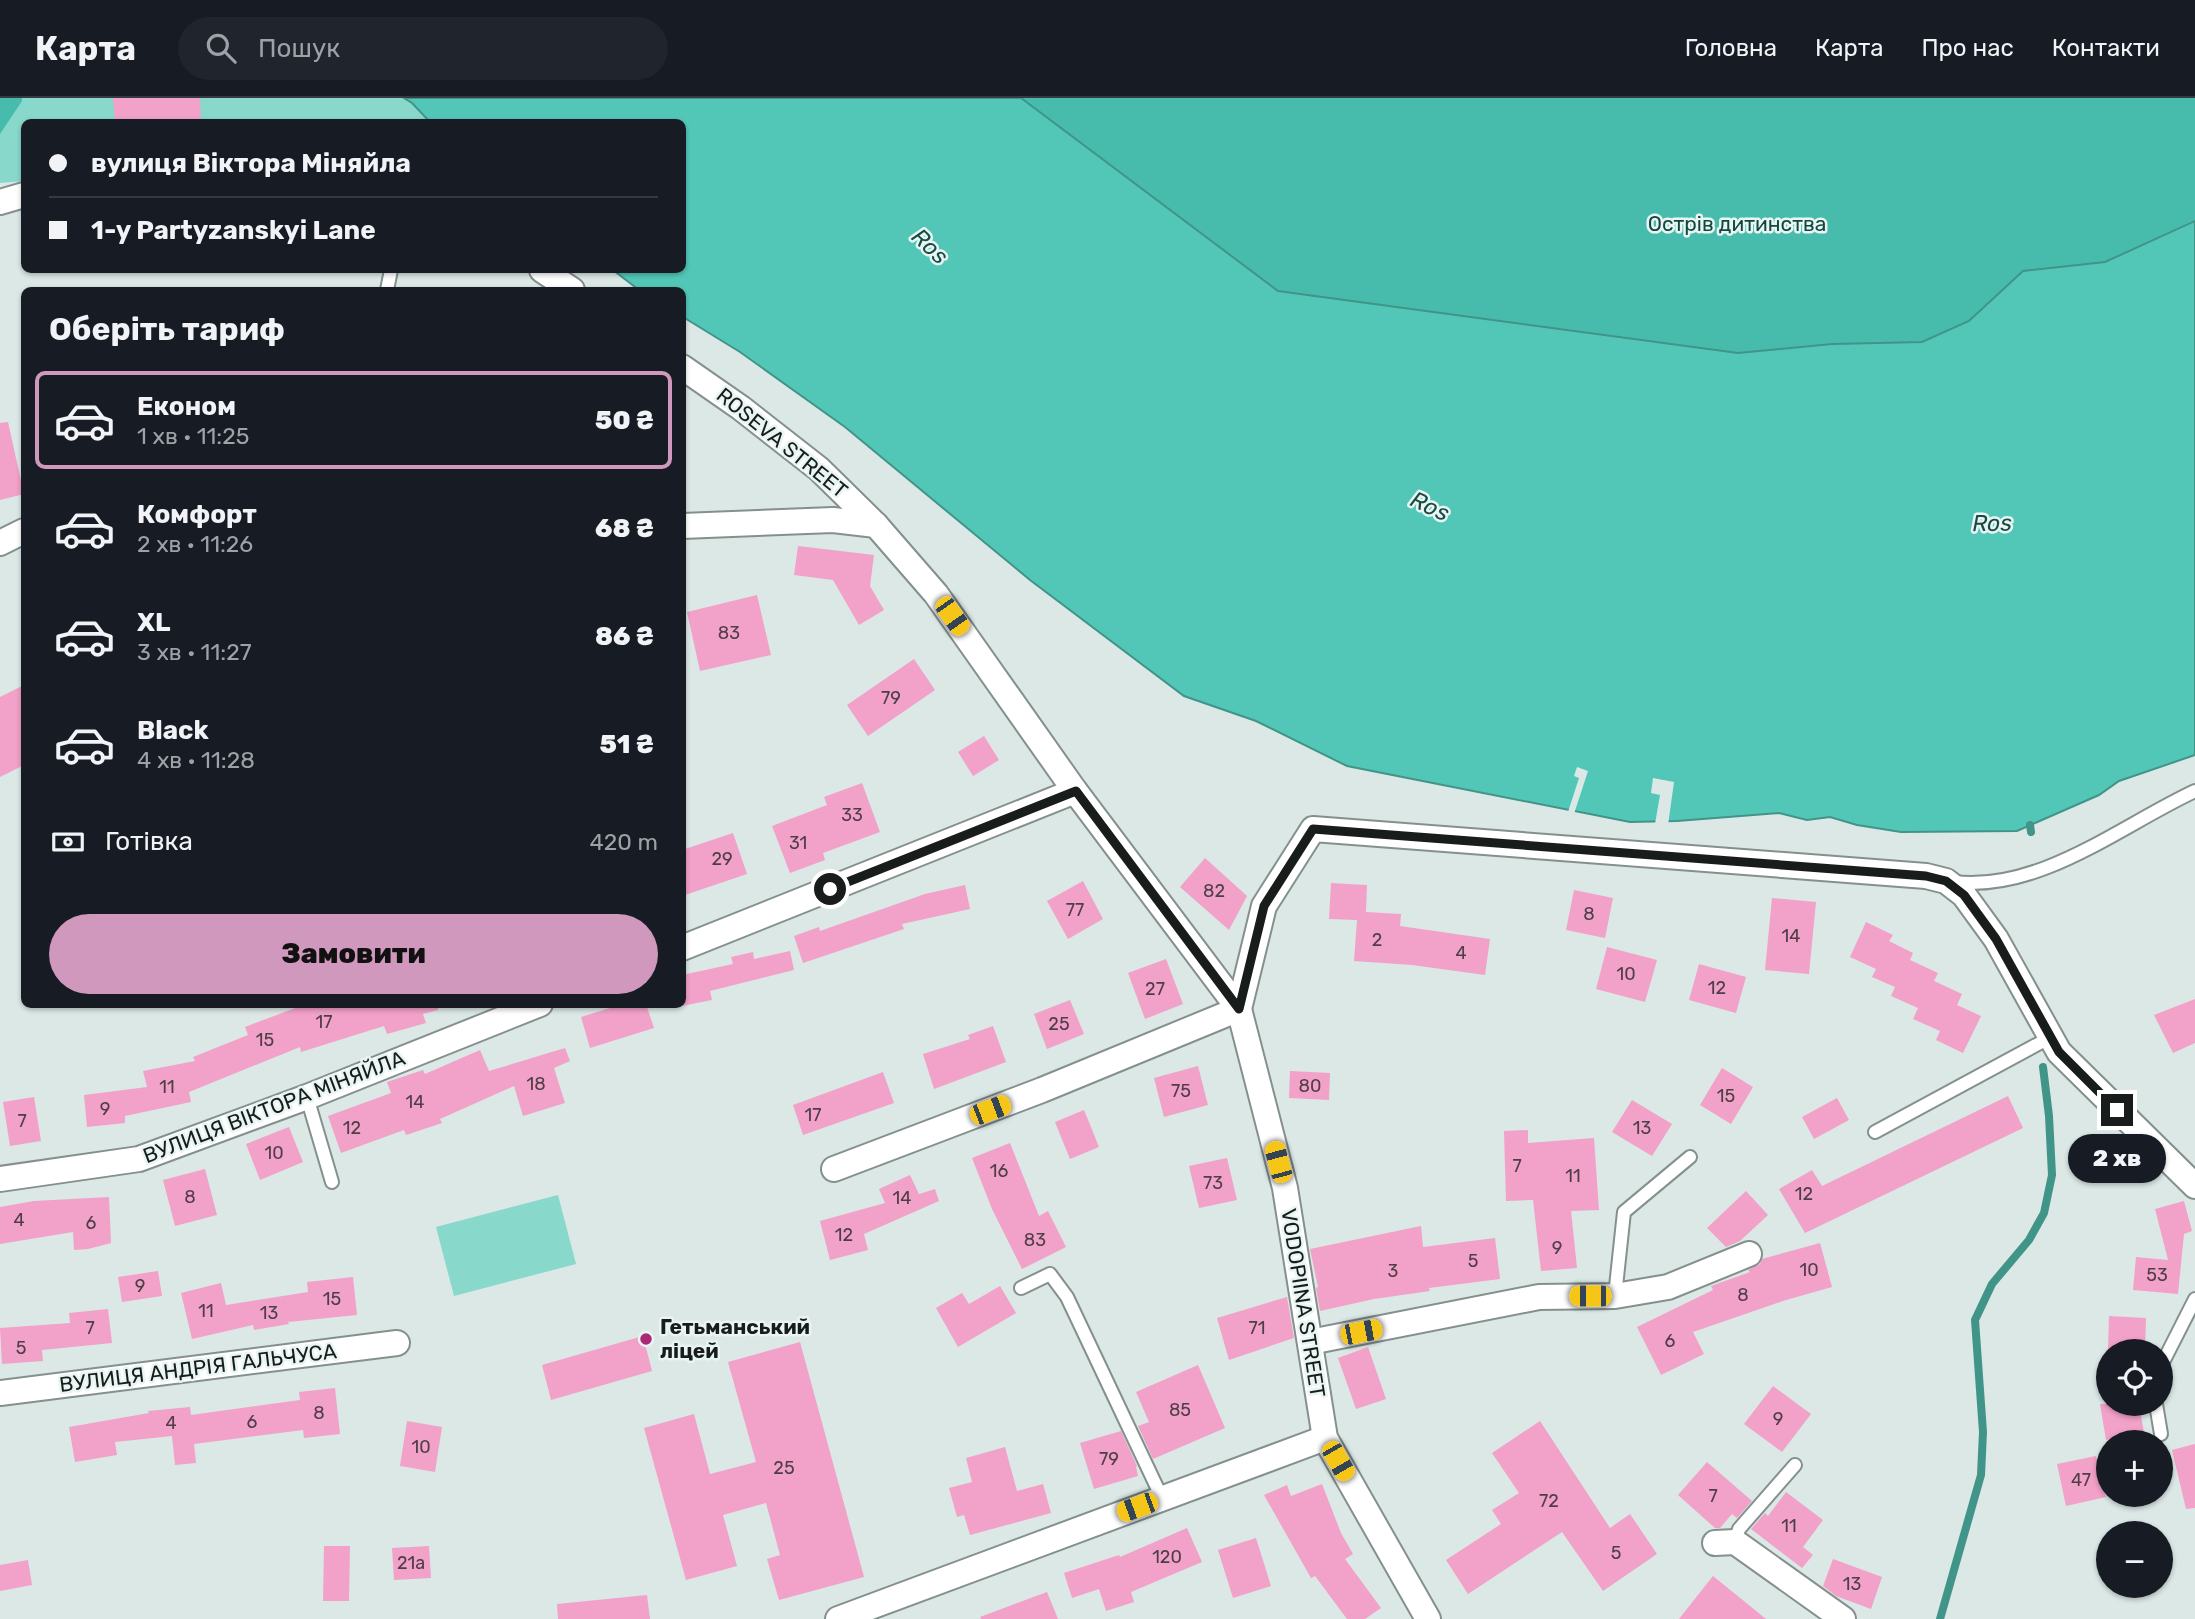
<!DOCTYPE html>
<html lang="uk">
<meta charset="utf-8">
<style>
body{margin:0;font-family:Rubik,sans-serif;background:#20242c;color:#f1f3f6;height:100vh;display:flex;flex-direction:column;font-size:26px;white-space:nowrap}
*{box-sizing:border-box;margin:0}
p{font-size:23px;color:#9ea1a6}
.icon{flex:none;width:38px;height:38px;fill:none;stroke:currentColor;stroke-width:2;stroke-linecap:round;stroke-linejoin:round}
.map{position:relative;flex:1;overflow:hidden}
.panel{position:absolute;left:21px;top:189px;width:665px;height:721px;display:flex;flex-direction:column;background:#171b24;border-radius:10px;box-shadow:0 2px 5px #0004}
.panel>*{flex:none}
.banner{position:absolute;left:21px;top:21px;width:665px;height:154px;border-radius:10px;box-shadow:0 2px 5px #0004;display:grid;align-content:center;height:154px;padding:0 28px;background:#171b24}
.fabs{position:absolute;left:2096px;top:1241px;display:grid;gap:14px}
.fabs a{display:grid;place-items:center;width:77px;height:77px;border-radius:50%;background:#171b24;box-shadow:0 2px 5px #0004;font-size:35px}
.end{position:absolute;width:32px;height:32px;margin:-16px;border:9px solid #181d1c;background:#fff;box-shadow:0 0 0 4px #fff}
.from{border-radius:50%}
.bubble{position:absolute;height:49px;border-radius:24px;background:#171b24;box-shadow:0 2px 5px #0004;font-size:23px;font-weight:800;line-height:49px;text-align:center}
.car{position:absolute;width:21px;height:42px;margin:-21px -10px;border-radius:9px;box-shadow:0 0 5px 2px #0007;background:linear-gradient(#f5c518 24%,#345 0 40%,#f5c518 0 76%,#345 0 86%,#f5c518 0)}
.banner b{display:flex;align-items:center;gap:24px;height:66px;font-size:26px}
.banner b+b{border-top:2px solid #363941}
.banner i{width:18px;height:18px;background:#f1f3f6}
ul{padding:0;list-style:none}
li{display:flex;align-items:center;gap:21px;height:98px;margin:0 14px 10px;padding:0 14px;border:4px solid transparent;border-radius:10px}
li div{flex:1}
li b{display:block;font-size:26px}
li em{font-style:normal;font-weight:800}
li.active{border-color:#d198bd}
li>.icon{width:63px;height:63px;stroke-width:1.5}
h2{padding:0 28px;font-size:32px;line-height:84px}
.pay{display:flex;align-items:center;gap:18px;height:77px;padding:0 28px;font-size:26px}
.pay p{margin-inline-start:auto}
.primary-button{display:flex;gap:14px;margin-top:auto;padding:14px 28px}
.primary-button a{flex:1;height:80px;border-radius:42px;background:#d198bd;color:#111;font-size:28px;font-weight:800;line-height:80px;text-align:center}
header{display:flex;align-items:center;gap:42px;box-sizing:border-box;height:98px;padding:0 35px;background:#171b24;border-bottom:2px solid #363941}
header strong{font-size:33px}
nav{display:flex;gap:38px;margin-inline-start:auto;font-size:24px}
.search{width:490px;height:63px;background:#20242c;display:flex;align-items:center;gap:18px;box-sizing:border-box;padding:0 24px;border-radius:38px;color:#9ea1a6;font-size:26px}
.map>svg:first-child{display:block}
.green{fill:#88d8cb}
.forest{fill:#47bcad}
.water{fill:#53c7b7;stroke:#419488;stroke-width:2}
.pier{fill:#dbe8e5}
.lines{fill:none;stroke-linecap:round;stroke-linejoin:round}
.stream{stroke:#419488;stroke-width:8}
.building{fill:#f2a1c9}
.lane-casing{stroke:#84908d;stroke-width:16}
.street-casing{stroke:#84908d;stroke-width:28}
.lane{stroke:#fff;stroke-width:12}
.street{stroke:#fff;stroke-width:24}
.route{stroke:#181d1c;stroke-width:9}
.poi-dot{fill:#aa2977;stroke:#e8f5f2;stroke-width:2.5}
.labels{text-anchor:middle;stroke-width:5;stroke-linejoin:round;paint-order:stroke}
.number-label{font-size:18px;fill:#4e3e47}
.park-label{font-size:21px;fill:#12463f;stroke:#e8f5f2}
.street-label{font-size:21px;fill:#181d1c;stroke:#e8f5f2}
.poi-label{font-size:21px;font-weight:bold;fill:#181d1c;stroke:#e8f5f2;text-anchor:start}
.water-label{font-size:23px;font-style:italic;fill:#184b44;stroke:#e8f5f2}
</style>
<header>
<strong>Карта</strong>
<div class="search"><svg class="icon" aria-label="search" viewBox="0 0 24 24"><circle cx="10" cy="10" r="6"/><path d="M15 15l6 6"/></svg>Пошук</div>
<nav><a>Головна</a><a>Карта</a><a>Про нас</a><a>Контакти</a></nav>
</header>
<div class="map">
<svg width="2195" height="1521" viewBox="0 0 2195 1521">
<rect width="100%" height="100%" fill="#dbe8e5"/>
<!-- green -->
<g class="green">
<polygon points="0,0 404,0 412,5 430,24 24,24 24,83 0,85"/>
<polygon points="558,1097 576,1166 454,1198 436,1129"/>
</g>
<!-- forest -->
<g class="forest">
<polygon points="0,0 22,0 22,3 0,36"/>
<polygon points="1021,0 2195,0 2195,123 2105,164 2023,173 1969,223 1922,244 1832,246 1738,255 1278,193"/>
</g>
<!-- water -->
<polygon class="water" points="404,0 1021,0 1278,193 1738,255 1832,246 1922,244 1969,223 2023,173 2105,164 2195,123 2195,657 2119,683 2099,697 2017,733 1901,734 1857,727 1830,719 1807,722 1779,715 1677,723 1630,724 1347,668 1256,623 1184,598 1030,482 845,329 740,254 683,219 682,192 639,192 613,172 682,172 682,24 430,24 412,5"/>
<!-- pier -->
<g class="pier">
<polygon points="1577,669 1588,673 1574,716 1568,714 1579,680 1574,678"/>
<polygon points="1653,680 1674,684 1668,727 1655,726 1660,697 1651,695"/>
</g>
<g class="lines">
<!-- stream -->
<g class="stream">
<polyline points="2030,727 2031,734"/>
<polyline points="1940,1521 1981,1377 1983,1334 1975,1222 1992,1186 2029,1142 2044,1115 2052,1077 2049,1018 2043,969"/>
</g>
</g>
<!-- building -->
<g class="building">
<polygon points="113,0 200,0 201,24 115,24"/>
<polygon points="8,324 24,396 0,402 0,325"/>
<polygon points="798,448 874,457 870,488 884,512 859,527 833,482 794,477"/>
<polygon points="757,497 771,557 700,573 687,514"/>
<polygon points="914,561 935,592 868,638 847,607"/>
<polygon points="24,587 24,667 0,679 0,599"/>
<polygon points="984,638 999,662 973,678 958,654"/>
<polygon points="862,685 880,734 823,755 825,762 790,775 772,728 827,707 824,699"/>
<polygon points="733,735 747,776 682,798 682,752"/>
<polygon points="1205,760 1247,798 1229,832 1180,789"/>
<polygon points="1083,783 1103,821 1068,841 1047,803"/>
<polygon points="1331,785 1367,787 1366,814 1401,816 1400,828 1490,841 1485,877 1412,867 1354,863 1357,822 1329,821"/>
<polygon points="965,787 970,811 902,826 904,831 803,865 794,838 819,829 820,833 925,796"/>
<polygon points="1574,792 1613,800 1605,840 1566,832"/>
<polygon points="1772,800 1816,804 1809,876 1765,872"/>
<polygon points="1866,824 1893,837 1889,843 1913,855 1910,862 1938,875 1934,883 1962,896 1957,907 1981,918 1963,955 1936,942 1940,933 1913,921 1918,910 1891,898 1895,889 1872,879 1876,871 1850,859"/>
<polygon points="1607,849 1657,862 1645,904 1596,891"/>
<polygon points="790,853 794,872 710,893 712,902 682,908 682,877 733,866 731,859 753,854 754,861"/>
<polygon points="1166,861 1183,906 1145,921 1128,875"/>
<polygon points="1699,866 1746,879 1736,915 1689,902"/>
<polygon points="2195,901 2195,945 2173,955 2154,917"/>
<polygon points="1070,902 1084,936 1047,951 1034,916"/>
<polygon points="306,906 438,906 438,912 423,916 426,925 387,936 384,928 301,954 300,949 189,994 191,1004 125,1018 125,1025 87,1029 84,997 147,989 143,973 195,963 193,959 248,937 245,929"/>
<polygon points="623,906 646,906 654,930 590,950 581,919"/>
<polygon points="993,928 1006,964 934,991 923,956 970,941 968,937"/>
<polygon points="565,950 570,963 554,970 565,1005 523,1018 514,988 440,1021 442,1025 406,1037 404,1032 341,1055 328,1018 391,995 387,984 423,972 425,976 480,952 489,973"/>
<polygon points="1198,968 1208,1007 1164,1019 1154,980"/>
<polygon points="1722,970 1753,989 1731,1026 1700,1007"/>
<polygon points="1290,973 1330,975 1329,1002 1289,1000"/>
<polygon points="883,974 894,1005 803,1037 793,1007"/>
<polygon points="2008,998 2023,1030 1805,1135 1779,1091 1812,1072 1822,1088"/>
<polygon points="34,999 41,1043 10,1048 3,1004"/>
<polygon points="1837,1000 1849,1022 1814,1041 1802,1019"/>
<polygon points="1632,1002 1672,1026 1652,1058 1612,1034"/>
<polygon points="1084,1012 1099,1049 1070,1061 1055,1024"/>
<polygon points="289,1029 303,1064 260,1082 246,1046"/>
<polygon points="1528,1032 1528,1045 1594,1040 1599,1112 1571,1113 1577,1170 1541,1173 1533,1102 1506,1103 1504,1033"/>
<polygon points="1010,1045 1039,1118 1048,1113 1066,1149 1022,1171 992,1111 972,1060"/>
<polygon points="1227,1060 1237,1102 1199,1110 1189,1068"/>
<polygon points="205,1071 217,1117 175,1128 163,1082"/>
<polygon points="910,1077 919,1096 935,1091 939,1103 864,1136 868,1152 830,1162 820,1123 885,1105 879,1091"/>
<polygon points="1746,1093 1768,1117 1740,1143 1726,1149 1707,1130"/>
<polygon points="109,1099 111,1145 88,1151 74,1152 73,1134 0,1146 0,1109 34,1103"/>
<polygon points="2184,1103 2192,1133 2184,1136 2178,1196 2133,1192 2136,1159 2168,1162 2155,1111"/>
<polygon points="1421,1128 1423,1149 1495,1140 1500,1181 1429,1190 1430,1193 1374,1201 1320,1213 1316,1190 1318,1189 1310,1151"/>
<polygon points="1820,1145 1832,1189 1786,1202 1693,1234 1704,1256 1661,1277 1637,1229 1713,1192 1711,1188 1750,1174 1748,1172 1760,1166 1762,1161"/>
<polygon points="158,1173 162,1198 122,1204 118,1179"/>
<polygon points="353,1179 357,1217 288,1224 289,1226 254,1232 253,1227 192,1241 181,1195 221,1185 226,1207 308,1194 307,1184"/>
<polygon points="1000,1188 1016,1215 958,1249 936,1210 962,1195 969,1206"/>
<polygon points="1287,1199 1294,1240 1229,1262 1217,1220"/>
<polygon points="108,1211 112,1245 42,1252 43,1263 2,1266 0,1230 70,1225 69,1215"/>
<polygon points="2109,1218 2146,1220 2145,1253 2108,1253"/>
<polygon points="643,1238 652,1273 551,1302 542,1267"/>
<polygon points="800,1244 864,1479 779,1502 767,1461 780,1457 766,1405 723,1417 737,1468 686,1482 644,1330 694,1316 710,1376 756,1364 728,1264"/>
<polygon points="1368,1249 1386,1301 1356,1311 1338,1260"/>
<polygon points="1198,1267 1225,1330 1153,1361 1138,1328 1149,1324 1136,1294"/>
<polygon points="1773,1288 1811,1316 1782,1354 1744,1326"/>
<polygon points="335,1290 340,1336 304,1340 303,1332 194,1346 196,1365 175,1367 172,1338 115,1344 117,1357 75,1364 69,1329 149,1315 148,1313 190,1309 191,1317 300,1302 299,1294"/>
<polygon points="2100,1306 2139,1306 2144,1335 2106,1342"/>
<polygon points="407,1323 442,1329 435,1374 400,1368"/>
<polygon points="1540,1323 1610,1430 1630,1416 1657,1456 1603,1493 1562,1434 1468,1496 1446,1462 1501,1426 1492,1412 1519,1395 1492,1355"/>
<polygon points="1121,1333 1137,1368 1136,1369 1138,1378 1094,1391 1080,1345"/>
<polygon points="2195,1346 2195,1410 2186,1411 2172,1352"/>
<polygon points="1005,1349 1017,1393 1043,1386 1051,1415 970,1437 964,1417 957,1419 949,1390 972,1384 966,1360"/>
<polygon points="2096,1358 2106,1399 2066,1408 2057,1366"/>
<polygon points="1707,1364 1752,1403 1737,1420 1732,1416 1720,1430 1715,1430 1678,1397"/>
<polygon points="1322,1386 1341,1435 1353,1456 1345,1461 1381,1510 1365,1521 1347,1521 1315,1478 1311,1480 1264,1397 1287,1387 1291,1398"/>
<polygon points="1786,1394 1823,1422 1803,1449 1813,1457 1802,1470 1751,1431 1765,1415 1768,1418"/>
<polygon points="1187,1430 1202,1464 1131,1494 1134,1504 1106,1513 1099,1491 1072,1500 1064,1475 1119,1457 1120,1459"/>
<polygon points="1256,1440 1271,1488 1233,1500 1218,1452"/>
<polygon points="324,1448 350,1448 349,1503 323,1503"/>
<polygon points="429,1448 431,1480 394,1482 392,1450"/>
<polygon points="1833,1461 1882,1479 1871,1511 1836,1498 1823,1488"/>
<polygon points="28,1462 32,1487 0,1493 0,1467"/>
<polygon points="1713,1478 1766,1521 1679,1521"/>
<polygon points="1047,1494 1058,1521 981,1521 980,1519"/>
<polygon points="647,1497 650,1521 558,1521 557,1506"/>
</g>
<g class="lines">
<defs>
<g id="lane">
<polyline points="387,192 391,172"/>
<path d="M1954,784c86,10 166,-56 241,-91"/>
<polyline points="307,999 332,1084"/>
<polyline points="1875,1034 2051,939"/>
<polyline points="1021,1190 1050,1176 1067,1199 1162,1400"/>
<polyline points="1615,1198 1624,1114 1690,1059"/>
<polyline points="2161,1268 2195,1201"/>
<polyline points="2156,1306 2161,1336"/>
<polyline points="1735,1444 1739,1431 1795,1367"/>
</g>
<g id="street">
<polyline points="0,104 24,97"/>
<polyline points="542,172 572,192"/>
<polyline points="682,269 741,310 819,371 876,427"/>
<polyline points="682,428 833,422 876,427 936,496 1075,693 1239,911 1285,1090 1325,1340 1428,1521"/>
<polyline points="0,445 24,433"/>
<polyline points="682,850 1075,693"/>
<polyline points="834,1071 1042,992 1239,911 1264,808 1313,731 1926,778 1946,783 1964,797 1996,841 2059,954 2195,1088"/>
<polyline points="0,1081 139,1061 307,999 540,906"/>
<polyline points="1310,1244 1539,1199 1615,1198 1668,1189 1749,1156"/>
<polyline points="0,1295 397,1245"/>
<polyline points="1715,1445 1735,1444 1843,1521"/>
<polyline points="838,1521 1325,1340"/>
</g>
</defs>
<!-- lane casing -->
<use href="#lane" class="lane-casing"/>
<!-- street casing -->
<use href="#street" class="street-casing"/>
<!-- lane -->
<use href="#lane" class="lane"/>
<!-- street -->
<use href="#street" class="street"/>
</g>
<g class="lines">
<!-- route -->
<polyline class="route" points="830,791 1076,693 1239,911 1264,808 1313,731 1926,778 1946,783 1964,797 1996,841 2059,954 2117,1012"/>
</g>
<!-- markers -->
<circle class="poi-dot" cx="646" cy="1241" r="7"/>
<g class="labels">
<!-- number labels -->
<g class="number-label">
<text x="729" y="541">83</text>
<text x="891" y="606">79</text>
<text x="852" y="723">33</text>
<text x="798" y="751">31</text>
<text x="722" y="767">29</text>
<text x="1214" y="799">82</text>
<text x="1075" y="818">77</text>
<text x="1589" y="822">8</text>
<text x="1791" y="844">14</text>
<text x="1377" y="848">2</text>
<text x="1461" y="861">4</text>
<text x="1626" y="882">10</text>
<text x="1717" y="896">12</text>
<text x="1155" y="897">27</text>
<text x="324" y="930">17</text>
<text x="1059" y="932">25</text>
<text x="265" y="948">15</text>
<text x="536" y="992">18</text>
<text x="1310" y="994">80</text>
<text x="167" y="995">11</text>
<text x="1181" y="999">75</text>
<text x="1726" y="1004">15</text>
<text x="415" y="1010">14</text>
<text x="105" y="1017">9</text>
<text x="813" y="1023">17</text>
<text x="22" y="1029">7</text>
<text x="352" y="1036">12</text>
<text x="1642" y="1036">13</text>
<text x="274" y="1061">10</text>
<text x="1517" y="1074">7</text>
<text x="999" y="1079">16</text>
<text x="1573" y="1084">11</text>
<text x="1213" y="1091">73</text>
<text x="1804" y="1102">12</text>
<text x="190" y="1105">8</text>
<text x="902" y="1106">14</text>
<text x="19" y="1128">4</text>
<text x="91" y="1131">6</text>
<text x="844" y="1143">12</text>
<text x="1035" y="1148">83</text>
<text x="1557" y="1156">9</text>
<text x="1473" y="1169">5</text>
<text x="1809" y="1178">10</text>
<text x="1393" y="1179">3</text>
<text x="2157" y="1183">53</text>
<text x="140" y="1194">9</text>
<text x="1743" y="1203">8</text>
<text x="332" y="1207">15</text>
<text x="206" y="1219">11</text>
<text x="269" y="1221">13</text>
<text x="90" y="1236">7</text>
<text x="1257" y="1236">71</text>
<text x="1670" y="1249">6</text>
<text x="21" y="1256">5</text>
<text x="1180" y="1318">85</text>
<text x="319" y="1321">8</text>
<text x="1778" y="1327">9</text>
<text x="252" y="1330">6</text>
<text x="171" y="1331">4</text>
<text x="421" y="1355">10</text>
<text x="1109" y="1367">79</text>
<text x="784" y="1376">25</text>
<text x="2081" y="1388">47</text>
<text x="1713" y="1404">7</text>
<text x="1549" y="1409">72</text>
<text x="1789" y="1434">11</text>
<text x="1616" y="1461">5</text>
<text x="1167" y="1465">120</text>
<text x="411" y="1471">21а</text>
<text x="1852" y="1492">13</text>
</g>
<!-- park labels -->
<g class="park-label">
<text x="1737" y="133">Острів дитинства</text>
</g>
<!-- street labels -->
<g class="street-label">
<text transform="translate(782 345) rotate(39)" y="7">ROSEVA STREET</text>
<text transform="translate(274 1009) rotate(-21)" y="7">ВУЛИЦЯ ВІКТОРА МІНЯЙЛА</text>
<text transform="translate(1303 1205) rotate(81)" y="7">VODOPIINA STREET</text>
<text transform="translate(198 1270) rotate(-7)" y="7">ВУЛИЦЯ АНДРІЯ ГАЛЬЧУСА</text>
</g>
<!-- poi labels -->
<g class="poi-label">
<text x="660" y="1236">Гетьманський<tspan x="660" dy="24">ліцей</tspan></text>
</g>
<!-- water labels -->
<g class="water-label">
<text transform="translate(930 148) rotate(43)" y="8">Ros</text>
<text transform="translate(1430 408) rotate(25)" y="8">Ros</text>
<text transform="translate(1992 425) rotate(-1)" y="8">Ros</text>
</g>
</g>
</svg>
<div class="fabs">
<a><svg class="icon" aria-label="locate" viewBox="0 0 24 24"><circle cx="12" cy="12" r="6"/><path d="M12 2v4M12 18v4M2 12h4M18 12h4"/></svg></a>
<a>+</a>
<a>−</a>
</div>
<i class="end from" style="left:830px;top:791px"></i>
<i class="end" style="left:2117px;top:1012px"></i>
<div class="bubble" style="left:2068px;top:1036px;width:98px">2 хв</div>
<i class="car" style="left:952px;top:518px;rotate:145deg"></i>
<i class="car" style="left:990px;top:1012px;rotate:69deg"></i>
<i class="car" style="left:1278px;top:1064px;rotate:345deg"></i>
<i class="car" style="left:1590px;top:1198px;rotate:270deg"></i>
<i class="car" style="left:1361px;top:1234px;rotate:79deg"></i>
<i class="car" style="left:1338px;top:1363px;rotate:150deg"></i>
<i class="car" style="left:1137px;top:1409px;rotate:250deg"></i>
<div class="banner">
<b><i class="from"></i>вулиця Віктора Міняйла</b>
<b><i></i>1-y Partyzanskyi Lane</b>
</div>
<section class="panel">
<h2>Оберіть тариф</h2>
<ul>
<li class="active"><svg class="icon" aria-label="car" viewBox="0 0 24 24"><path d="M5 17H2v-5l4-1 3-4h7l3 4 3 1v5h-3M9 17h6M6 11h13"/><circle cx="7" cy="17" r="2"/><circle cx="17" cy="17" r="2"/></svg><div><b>Економ</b><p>1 хв · 11:25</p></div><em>50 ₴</em></li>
<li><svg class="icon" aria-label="car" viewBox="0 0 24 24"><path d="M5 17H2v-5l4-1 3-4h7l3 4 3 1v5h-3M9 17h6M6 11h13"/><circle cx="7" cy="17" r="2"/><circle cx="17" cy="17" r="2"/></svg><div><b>Комфорт</b><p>2 хв · 11:26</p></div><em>68 ₴</em></li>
<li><svg class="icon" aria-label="car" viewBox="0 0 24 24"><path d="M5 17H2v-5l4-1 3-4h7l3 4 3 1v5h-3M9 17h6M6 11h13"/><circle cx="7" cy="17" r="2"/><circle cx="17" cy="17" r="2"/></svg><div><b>XL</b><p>3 хв · 11:27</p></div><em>86 ₴</em></li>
<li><svg class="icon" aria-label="car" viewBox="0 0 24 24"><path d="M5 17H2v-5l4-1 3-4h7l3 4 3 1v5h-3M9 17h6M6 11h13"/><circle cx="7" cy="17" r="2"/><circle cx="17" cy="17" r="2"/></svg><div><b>Black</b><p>4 хв · 11:28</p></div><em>51 ₴</em></li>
</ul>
<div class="pay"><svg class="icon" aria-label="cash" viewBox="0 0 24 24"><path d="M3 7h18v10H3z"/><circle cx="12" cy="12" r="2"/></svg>Готівка<p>420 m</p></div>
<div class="primary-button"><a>Замовити</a></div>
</section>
</div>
